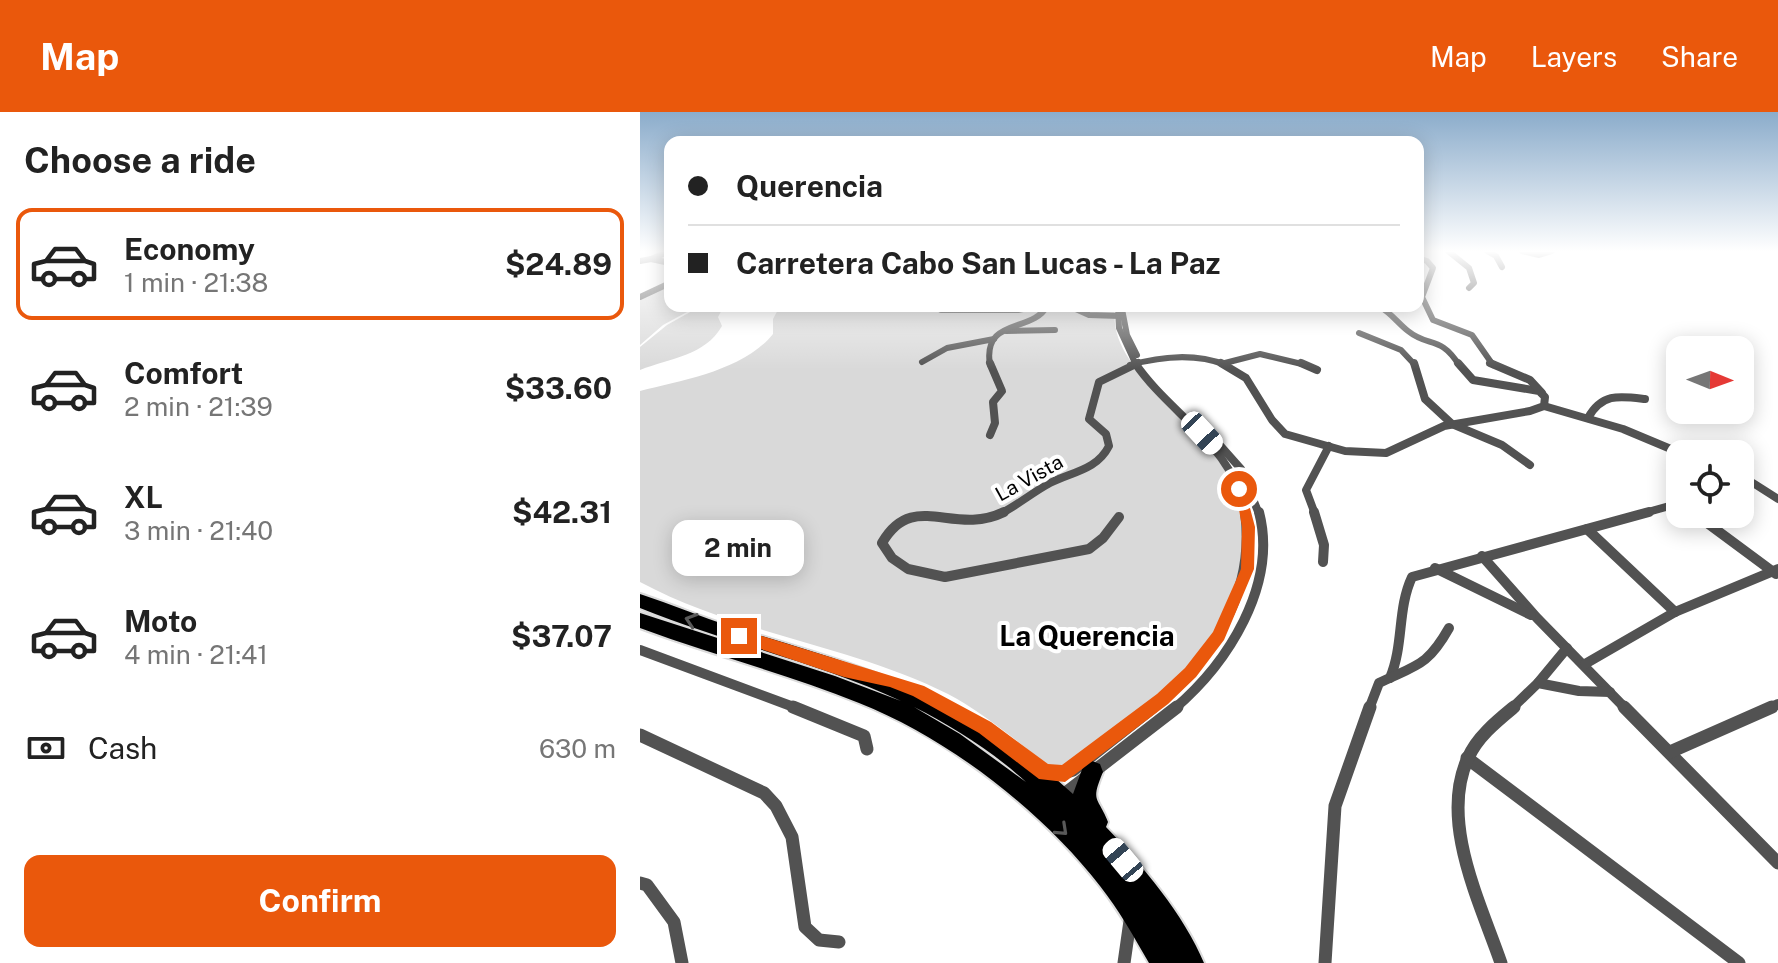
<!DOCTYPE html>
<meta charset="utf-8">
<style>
body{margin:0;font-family:"Public Sans",sans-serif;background:#f6f6f6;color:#222;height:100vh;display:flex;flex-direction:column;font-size:30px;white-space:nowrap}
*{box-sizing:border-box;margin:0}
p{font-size:26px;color:#767676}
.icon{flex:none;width:44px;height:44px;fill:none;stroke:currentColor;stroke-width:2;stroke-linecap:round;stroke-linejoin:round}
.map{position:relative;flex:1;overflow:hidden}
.drawer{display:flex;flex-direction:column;background:#fff;width:640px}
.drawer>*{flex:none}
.top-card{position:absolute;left:24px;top:24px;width:760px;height:176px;border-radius:16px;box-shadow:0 4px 20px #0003;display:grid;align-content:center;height:176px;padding:0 24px;background:#fff}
.needle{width:52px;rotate:91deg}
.controls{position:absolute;left:1026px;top:224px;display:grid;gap:16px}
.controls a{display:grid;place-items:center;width:88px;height:88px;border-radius:16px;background:#fff;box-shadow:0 4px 20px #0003;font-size:40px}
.end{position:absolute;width:36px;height:36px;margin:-18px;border:10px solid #ea580c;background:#fff;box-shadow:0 0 0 4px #fff}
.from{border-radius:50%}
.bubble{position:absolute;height:56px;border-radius:16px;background:#fff;box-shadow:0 4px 20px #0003;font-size:26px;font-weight:700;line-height:56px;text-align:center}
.car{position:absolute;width:24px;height:48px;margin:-24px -12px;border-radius:10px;box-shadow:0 0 6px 2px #0007;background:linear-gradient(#fff 24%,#345 0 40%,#fff 0 76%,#345 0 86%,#fff 0)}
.top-card b{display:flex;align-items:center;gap:28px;height:76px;font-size:30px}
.top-card b+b{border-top:2px solid #e0e0e0}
.top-card i{width:20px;height:20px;background:#222}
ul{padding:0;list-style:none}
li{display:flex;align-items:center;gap:24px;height:112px;margin:0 16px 12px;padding:0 8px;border:4px solid transparent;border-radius:16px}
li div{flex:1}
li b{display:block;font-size:30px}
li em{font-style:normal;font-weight:700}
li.active{border-color:#ea580c}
li>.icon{width:72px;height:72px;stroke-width:1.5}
h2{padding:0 24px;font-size:36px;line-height:96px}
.pay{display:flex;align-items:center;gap:20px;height:88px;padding:0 24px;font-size:30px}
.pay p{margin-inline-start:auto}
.button{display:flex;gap:16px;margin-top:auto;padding:16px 24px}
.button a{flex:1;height:92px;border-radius:16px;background:#ea580c;color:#fff;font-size:32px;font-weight:700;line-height:92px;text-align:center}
header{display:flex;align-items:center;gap:48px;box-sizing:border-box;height:112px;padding:0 40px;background:#ea580c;color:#fff}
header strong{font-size:38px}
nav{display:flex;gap:44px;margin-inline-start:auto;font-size:28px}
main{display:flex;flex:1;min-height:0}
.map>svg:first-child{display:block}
.green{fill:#d9d9d9}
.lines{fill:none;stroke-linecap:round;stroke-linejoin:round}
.highway-casing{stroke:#dbdbdb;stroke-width:4}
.street-far3{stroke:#525252;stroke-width:6}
.street-far2{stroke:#525252;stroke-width:8}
.street-far1{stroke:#525252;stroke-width:10}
.street{stroke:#525252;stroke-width:13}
.highway{fill:#000;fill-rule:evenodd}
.oneway{stroke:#595959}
.route{fill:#ea580c}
.labels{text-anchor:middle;stroke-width:8;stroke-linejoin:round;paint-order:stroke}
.street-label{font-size:20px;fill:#000;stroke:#fff}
.district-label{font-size:28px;font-weight:bold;fill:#000;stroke:#fff}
</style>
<header>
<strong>Map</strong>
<nav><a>Map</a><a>Layers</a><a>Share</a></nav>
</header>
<main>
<section class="drawer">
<h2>Choose a ride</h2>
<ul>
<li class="active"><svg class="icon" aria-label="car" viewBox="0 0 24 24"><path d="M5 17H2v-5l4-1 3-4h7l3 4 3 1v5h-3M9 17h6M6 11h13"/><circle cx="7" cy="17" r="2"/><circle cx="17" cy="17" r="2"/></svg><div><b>Economy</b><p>1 min · 21:38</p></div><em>$24.89</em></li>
<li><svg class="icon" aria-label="car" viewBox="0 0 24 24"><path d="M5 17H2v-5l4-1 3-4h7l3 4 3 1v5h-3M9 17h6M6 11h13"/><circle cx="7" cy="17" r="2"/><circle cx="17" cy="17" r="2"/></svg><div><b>Comfort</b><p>2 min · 21:39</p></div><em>$33.60</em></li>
<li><svg class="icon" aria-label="car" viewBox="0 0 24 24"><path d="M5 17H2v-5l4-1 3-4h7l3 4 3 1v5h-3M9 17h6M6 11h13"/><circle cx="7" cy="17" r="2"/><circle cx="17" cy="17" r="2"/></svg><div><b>XL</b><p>3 min · 21:40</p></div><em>$42.31</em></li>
<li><svg class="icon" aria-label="car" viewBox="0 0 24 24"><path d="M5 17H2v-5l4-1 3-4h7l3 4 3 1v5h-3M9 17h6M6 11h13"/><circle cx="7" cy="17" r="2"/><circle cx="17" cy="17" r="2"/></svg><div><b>Moto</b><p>4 min · 21:41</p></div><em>$37.07</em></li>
</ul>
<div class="pay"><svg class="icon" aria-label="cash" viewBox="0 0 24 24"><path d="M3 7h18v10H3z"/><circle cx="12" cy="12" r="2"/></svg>Cash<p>630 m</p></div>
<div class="button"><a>Confirm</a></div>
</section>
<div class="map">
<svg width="1138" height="851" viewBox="0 0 1138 851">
<rect width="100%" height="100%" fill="#fff"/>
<!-- green -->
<g class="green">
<polygon points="30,173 30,194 58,194 23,213 0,233 0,186"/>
<path d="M61,194h23l-6,11 4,9c-17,30 -52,32 -82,44v-23l27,-22z"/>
<path d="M140,194h335c-5,37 21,64 45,89 29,30 61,61 78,100 8,17 5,36 4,54 -6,102 -93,150 -163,209l-13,8 -14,2c-32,-24 -69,-56 -104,-74 -98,-49 -211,-60 -308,-112v-191c44,-11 104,-21 133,-57v-15z"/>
</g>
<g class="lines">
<defs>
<path id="highway" d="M0,482c31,10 61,23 92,33 72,22 144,42 212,75 48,23 90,57 129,92l11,-30 8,-3 8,3 3,8c-13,31 -5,24 5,50l-2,5c35,37 79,89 98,136h-55c-15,-26 -30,-53 -49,-77 -58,-75 -152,-148 -241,-183 -71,-29 -147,-48 -219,-75v-15l195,63 66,25c-83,-39 -175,-58 -261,-93zM274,595c40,20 79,45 112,75l-66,-48z"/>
</defs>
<!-- highway casing -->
<use href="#highway" class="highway-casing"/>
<!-- street-far3 -->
<g class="street-far3">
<polyline points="808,139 829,156 834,171 829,176"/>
<polyline points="847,139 856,144 862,155"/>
<polyline points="882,139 899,143 912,139"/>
<polyline points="778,146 787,149 793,156 782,185 793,208 832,223 853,253"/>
<polyline points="11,147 30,139"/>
<polyline points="0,149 11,147 30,151"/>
<polyline points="0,185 30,171"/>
<polyline points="429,194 449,203 480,204"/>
<polyline points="478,194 479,216 496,253"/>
<path d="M739,194c13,8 18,16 29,25 21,17 32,4 51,34"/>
<polyline points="482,197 487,223 497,243"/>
<polyline points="301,198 378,198 398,194"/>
<polyline points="366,219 415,218"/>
<polyline points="719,221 761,238 775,253"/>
<polyline points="282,250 307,236 354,227"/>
<polyline points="585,251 620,242 666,253"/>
<path d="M350,253c-8,-48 43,-32 57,-59"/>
<path d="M490,253c33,-9 65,-12 96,0"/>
</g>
<!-- street-far2 -->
<g class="street-far2">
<polyline points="350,251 362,279 353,290 355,311 350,323"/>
<path d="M495,251c35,52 100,83 110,151"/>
<polyline points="581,251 606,266 632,308 645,322 705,339 746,341 804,314 890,299 904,294 905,285 899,279 833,268 818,251"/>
<polyline points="661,251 677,258"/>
<polyline points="774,251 785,287 812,312 862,333 890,353"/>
<polyline points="850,251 890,268 902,281"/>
<polyline points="904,294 983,317 1038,340"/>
<path d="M948,306c14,-25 31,-22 57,-19"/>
<polyline points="561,312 601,357 619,402"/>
<polyline points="1100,372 1113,371 1138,387"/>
<path d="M360,402c18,-9 33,-22 50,-31 22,-11 47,-13 59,-37l-3,-12 -17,-15 10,-37 39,-19"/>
<polyline points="675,402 666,378 689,334"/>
<polyline points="1001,402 1040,391"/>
</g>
<!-- street-far1 -->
<g class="street-far1">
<path d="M364,400c-51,25 -91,-23 -122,31l10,15 16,11 37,8 144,-28 14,-11 16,-21"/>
<polyline points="674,400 684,433 683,450"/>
<polyline points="1055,402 1136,462"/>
<polyline points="947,417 1035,500"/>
<polyline points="842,444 897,506 986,597"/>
<polyline points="795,456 891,503"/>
<polyline points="0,538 159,597"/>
<polyline points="945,552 1035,500 1138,457"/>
<path d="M750,566c14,-33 7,-69 22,-101l237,-65"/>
<polyline points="898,571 927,536"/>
<path d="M510,597c62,-49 106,-116 95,-197"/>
<path d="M534,597c54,-46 104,-124 85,-197"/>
<path d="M729,597l10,-26c37,-18 48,-16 70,-55"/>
<polyline points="871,597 898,571 939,579 970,580"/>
<polyline points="1128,597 1138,592"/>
</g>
<!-- street -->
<g class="street">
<polyline points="153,595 224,624 227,637"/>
<polyline points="984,595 1138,751"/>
<polyline points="0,623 124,681 136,694 152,725 165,815 179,828 199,830"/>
<polyline points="1030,640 1132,595"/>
<polyline points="827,646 1099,851"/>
<polyline points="401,657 417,663 433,658 513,595"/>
<polyline points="422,684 537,595"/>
<polyline points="0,771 7,773 34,810 42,851"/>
<polyline points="484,851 490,809"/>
<polyline points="685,851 695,694 730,595"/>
<path d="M861,851c-21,-61 -62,-142 -33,-205 9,-21 29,-37 46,-51"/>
</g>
<!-- highway -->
<use href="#highway" class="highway"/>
</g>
<!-- one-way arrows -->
<defs><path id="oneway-chevron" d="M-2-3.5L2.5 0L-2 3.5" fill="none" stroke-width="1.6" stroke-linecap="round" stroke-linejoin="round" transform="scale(2)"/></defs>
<g class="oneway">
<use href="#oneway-chevron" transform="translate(51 508) rotate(-162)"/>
<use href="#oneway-chevron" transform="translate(422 718) rotate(43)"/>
</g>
<!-- sky -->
<linearGradient id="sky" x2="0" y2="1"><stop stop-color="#8baccb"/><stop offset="0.54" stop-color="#fff"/><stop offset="1" stop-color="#fff" stop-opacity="0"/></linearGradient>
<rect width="1138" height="258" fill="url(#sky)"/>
<!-- route -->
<polygon class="route" points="595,374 605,377 615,415 614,457 584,528 556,565 528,592 425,670 399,667 339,621 273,584 250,575 204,565 94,528 91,524 99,517 284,574 351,610 408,652 422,653 517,582 545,556 573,520 601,457 602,415"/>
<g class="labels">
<!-- street labels -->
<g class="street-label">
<text transform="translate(389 366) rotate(-29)" y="7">La Vista</text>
</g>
<!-- district labels -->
<g class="district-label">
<text x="447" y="534">La Querencia</text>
</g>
</g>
</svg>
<div class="controls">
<a><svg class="needle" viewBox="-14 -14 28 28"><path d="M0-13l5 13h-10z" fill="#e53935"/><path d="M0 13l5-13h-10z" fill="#767676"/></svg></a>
<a><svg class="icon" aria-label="locate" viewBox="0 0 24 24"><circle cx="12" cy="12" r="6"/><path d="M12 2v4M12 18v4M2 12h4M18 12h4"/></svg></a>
</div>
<i class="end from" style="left:599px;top:377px"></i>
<i class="end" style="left:99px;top:524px"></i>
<div class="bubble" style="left:32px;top:408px;width:132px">2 min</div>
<i class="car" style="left:562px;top:321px;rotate:137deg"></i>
<i class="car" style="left:483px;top:748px;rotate:320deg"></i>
<div class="top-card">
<b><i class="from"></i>Querencia</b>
<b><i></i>Carretera Cabo San Lucas - La Paz</b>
</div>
</div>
</main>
